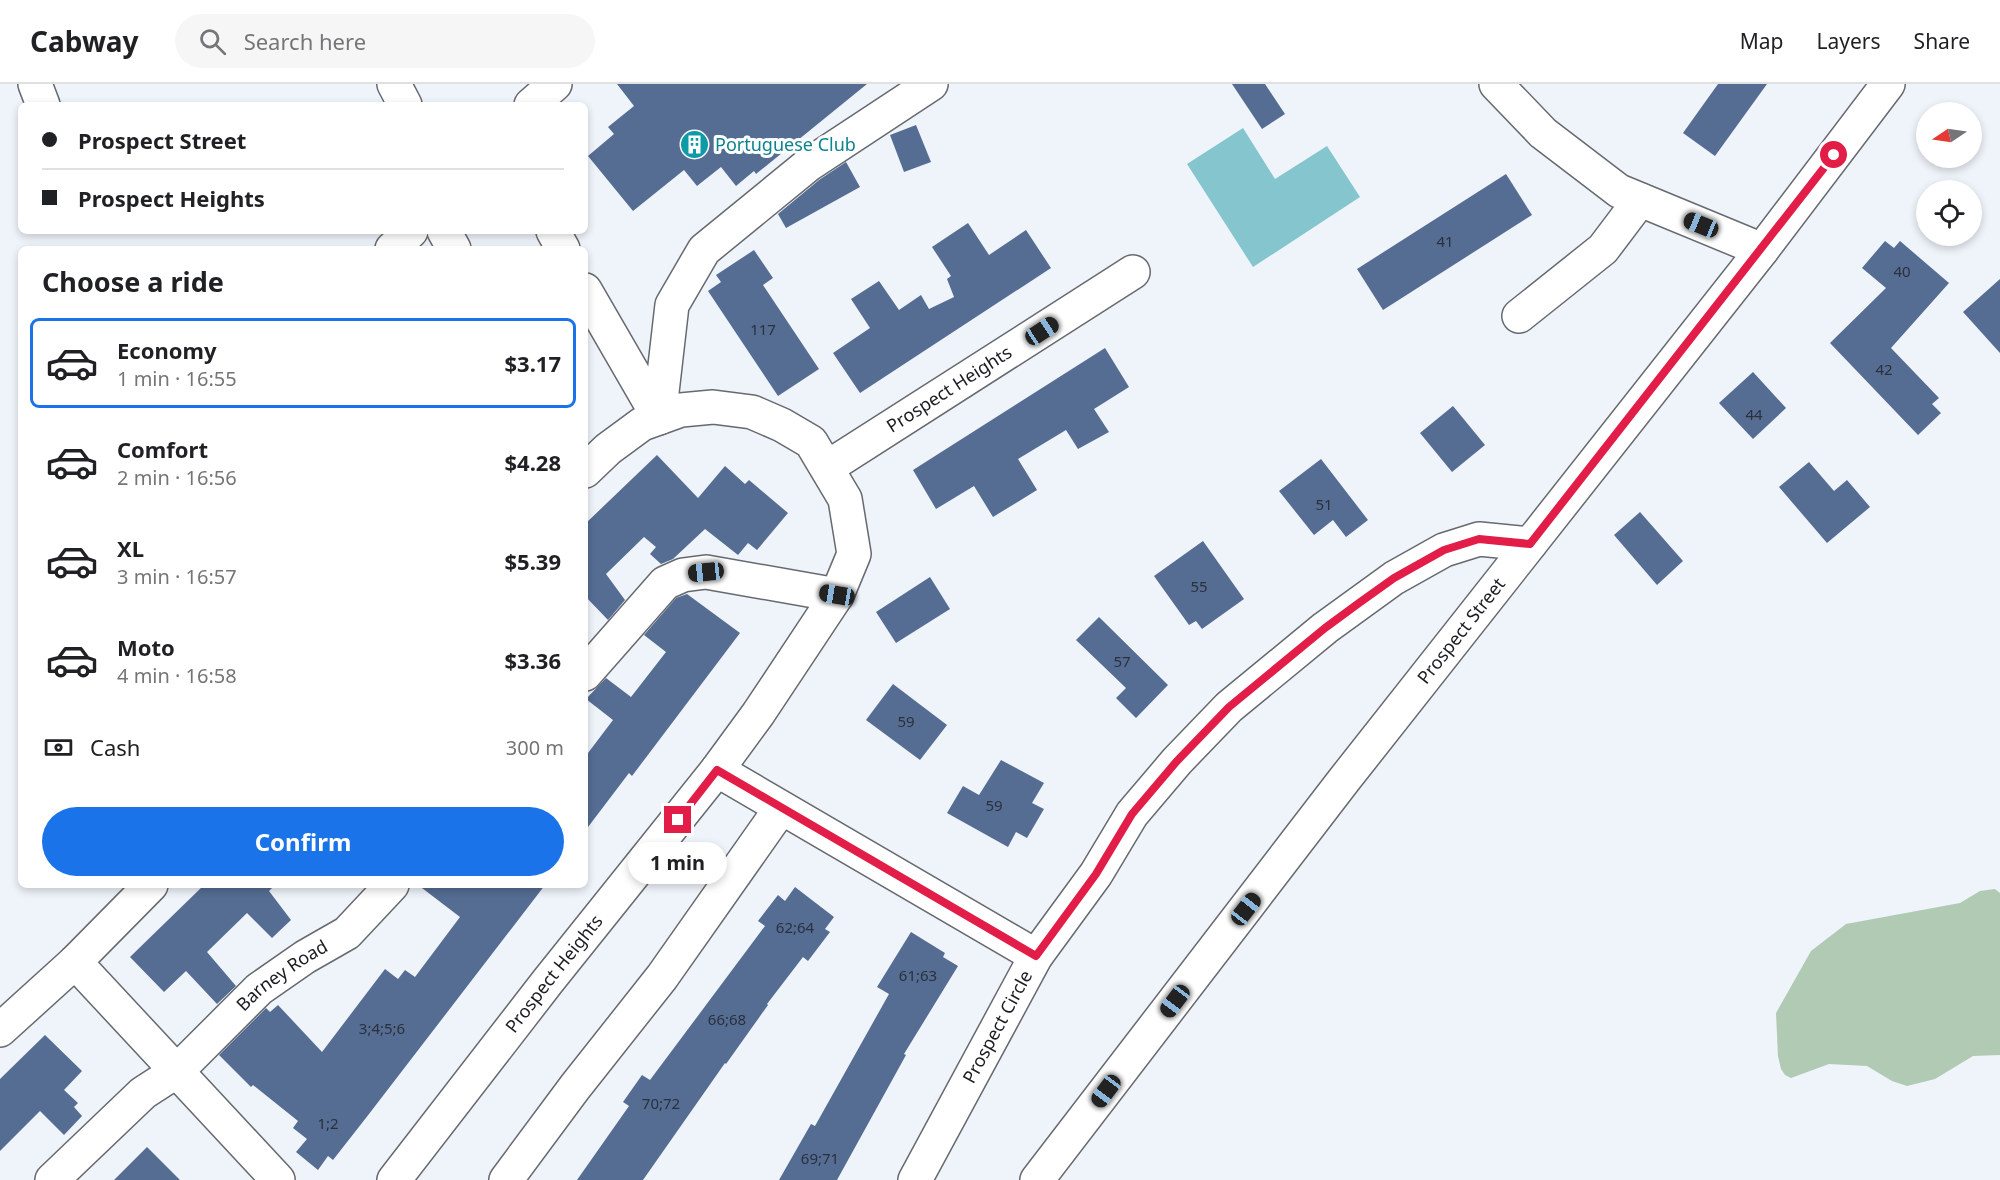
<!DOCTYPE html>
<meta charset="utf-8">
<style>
body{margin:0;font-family:"Noto Sans",sans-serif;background:#f6f6f6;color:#202124;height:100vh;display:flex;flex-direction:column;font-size:22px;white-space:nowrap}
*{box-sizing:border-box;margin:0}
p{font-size:20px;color:#757577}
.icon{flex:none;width:33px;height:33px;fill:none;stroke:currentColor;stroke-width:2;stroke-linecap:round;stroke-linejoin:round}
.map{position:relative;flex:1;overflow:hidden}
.sheet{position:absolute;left:18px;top:162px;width:570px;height:642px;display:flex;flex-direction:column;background:#fff;border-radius:9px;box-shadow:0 3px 9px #0003}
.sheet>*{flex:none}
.top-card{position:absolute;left:18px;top:18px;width:570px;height:132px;border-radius:9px;box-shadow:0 3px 9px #0003;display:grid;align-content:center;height:132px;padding:0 24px;background:#fff}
.needle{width:39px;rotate:257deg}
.tools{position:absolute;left:1916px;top:18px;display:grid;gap:12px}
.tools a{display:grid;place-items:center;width:66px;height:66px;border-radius:50%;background:#fff;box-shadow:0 3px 9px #0003;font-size:30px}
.end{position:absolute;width:27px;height:27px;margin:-14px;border:8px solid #e11d48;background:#fff;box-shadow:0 0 0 3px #fff}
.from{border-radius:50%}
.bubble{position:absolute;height:42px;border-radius:21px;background:#fff;box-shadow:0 3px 9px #0003;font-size:20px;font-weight:700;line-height:42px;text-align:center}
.car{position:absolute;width:18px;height:36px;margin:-18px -9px;border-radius:8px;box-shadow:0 0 4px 2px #0007;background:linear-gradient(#222 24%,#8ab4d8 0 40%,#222 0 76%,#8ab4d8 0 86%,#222 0)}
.top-card b{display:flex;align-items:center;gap:21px;height:57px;font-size:22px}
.top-card b+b{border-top:2px solid #e0e0e0}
.top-card i{width:15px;height:15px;background:#202124}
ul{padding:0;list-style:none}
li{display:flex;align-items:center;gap:18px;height:90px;margin:0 12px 9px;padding:0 12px;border:3px solid transparent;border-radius:9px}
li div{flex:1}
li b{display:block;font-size:22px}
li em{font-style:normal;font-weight:700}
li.on{border-color:#1a73e8}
li>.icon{width:54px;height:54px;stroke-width:1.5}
h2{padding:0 24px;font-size:27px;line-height:72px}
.pay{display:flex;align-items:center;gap:15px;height:66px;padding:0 24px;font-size:22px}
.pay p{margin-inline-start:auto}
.cta{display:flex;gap:12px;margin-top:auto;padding:12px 24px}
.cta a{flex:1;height:69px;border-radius:36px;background:#1a73e8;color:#fff;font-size:24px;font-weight:700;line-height:69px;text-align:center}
header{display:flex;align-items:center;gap:36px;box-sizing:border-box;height:84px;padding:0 30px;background:#fff;border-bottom:2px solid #e0e0e0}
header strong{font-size:28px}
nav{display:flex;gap:33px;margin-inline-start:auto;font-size:21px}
.search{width:420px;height:54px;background:#f6f6f6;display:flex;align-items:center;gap:15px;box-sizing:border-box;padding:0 21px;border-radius:33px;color:#757577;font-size:22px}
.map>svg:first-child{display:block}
.green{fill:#b0cab4}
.water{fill:#85c5cd}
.building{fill:#556d93}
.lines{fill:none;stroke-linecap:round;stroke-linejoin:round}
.minor-casing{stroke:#66696f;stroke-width:36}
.major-casing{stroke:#66696f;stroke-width:36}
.minor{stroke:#fff;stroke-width:33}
.major{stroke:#fff;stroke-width:33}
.route{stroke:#e11d48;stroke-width:8}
.labels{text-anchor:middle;stroke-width:6;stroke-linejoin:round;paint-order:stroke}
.number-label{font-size:15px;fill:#2a303c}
.culture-label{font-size:18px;fill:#0d838f;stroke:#fff;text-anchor:start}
.street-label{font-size:18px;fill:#1b1c1f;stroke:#fff}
</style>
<header>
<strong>Cabway</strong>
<div class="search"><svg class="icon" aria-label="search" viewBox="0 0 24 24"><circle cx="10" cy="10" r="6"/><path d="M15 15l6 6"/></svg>Search here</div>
<nav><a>Map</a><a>Layers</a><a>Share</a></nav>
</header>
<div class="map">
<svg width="2000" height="1096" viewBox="0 0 2000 1096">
<rect width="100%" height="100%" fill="#eff3fa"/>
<!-- green -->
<polygon class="green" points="1995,805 2000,809 2000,971 1973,972 1935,995 1907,1002 1892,997 1867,982 1829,980 1791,994 1785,991 1781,985 1778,972 1776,929 1811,867 1846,840 1960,819 1980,807"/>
<!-- water -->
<polygon class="water" points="1243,44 1275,95 1327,62 1360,113 1253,183 1187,80"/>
<!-- building -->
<g class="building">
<polygon points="617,0 867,0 756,90 754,87 736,102 721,83 697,102 684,86 633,127 588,72 614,50 608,43 634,22"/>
<polygon points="1232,0 1265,0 1285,30 1262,45"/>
<polygon points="1718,0 1767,0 1715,72 1683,49"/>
<polygon points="916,41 931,78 904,88 890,51"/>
<polygon points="846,78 860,103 786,144 778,130 819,96"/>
<polygon points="1506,90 1532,131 1383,226 1357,185"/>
<polygon points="968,139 989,171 1026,146 1051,184 860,309 833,269 870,244 851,215 879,197 899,226 921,211 929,225 954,213 947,195 951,192 932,163"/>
<polygon points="1885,157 1894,164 1900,157 1949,199 1891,264 1939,314 1932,320 1941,329 1918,351 1830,259 1886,204 1862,184"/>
<polygon points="754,166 773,194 763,201 819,285 778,312 708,207 721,198 716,191"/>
<polygon points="2000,195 2000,269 1963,228"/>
<polygon points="1105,264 1129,303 1094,325 1109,348 1078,365 1066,346 1018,375 1037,406 993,433 974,402 936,425 913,386"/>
<polygon points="1753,288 1786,324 1753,355 1719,319"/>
<polygon points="1453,322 1485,361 1452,388 1420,349"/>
<polygon points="657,371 698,414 725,382 745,400 749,396 788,429 757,466 748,459 738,471 705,445 673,475 661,480 650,470 656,463 644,453 606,490 625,516 608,536 585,512 585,440"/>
<polygon points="1321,375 1368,436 1346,453 1333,436 1314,451 1279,407"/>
<polygon points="1809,378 1834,407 1847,396 1870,423 1827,459 1779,403"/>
<polygon points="1640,428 1683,477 1657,501 1614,451"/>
<polygon points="1203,457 1244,515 1202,545 1196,537 1189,541 1154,492"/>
<polygon points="930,493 950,525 896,559 876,528"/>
<polygon points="687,510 740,549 632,692 629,689 585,747 585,673 613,636 586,615 606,594 631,613 666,568 644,551 676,514"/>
<polygon points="1099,533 1168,601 1136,634 1116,614 1126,604 1076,556"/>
<polygon points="893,600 947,641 920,676 866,636"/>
<polygon points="1001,676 1044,699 1032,719 1044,725 1027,754 1016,748 1008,763 947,729 963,702 979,711"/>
<polygon points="204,801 275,801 269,807 291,836 272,854 247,829 207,868 236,902 217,920 186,887 164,908 130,873"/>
<polygon points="418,801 545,801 369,1030 333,1076 328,1072 318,1086 296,1068 307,1055 293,1044 298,1037 253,1001 251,1003 219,971 266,924 270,928 278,921 322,968 385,885 398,895 405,886 415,893 460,833"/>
<polygon points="795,803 834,833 825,845 830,848 808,877 803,873 767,920 768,921 726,980 725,979 643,1096 577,1096 629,1022 623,1018 642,991 650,996 765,842 758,837 778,811 785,817"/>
<polygon points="911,848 945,869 943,873 958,882 904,970 906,971 837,1096 779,1096 811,1040 815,1042 889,910 877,903"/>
<polygon points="45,951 82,987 64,1006 78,1019 74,1023 82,1032 64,1051 40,1027 0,1067 0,995"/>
<polygon points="147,1063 180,1096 114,1096"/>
</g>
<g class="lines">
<defs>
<g id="minor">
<polyline points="35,0 43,21"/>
<polyline points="394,0 405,21"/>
<polyline points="1496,0 1543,49 1619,107 1762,166"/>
<polyline points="531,21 555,0"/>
<polyline points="444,147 454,165"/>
<polyline points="553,147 563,165"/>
<polyline points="392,165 411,147"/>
<polyline points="585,206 659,334 672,221 704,166 808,81 931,0"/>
<polyline points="1519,232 1603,165 1640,116"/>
<path id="s1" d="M828,383l305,-195"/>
<polyline points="585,590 665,499 683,491 706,488 837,511"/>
<polyline points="717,686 1036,872"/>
<polyline points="75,878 278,1096"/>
<polyline points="0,946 75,878 151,801"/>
<path id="s2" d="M52,1096l91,-87 34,-22 82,-82 46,-32 42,-24 45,-48"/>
<path id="s3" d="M394,1096l154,-199 169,-211 41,-56 79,-119 17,-41 -9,-55 -34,-57 -29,-17 -30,-13 -39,-5 -32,3 -39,14 -34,25 -23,22"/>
<polyline points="506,1096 575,1003 662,893 781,724"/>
<path id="s4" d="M915,1096l121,-224 60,-82 36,-60 45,-53 52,-54 96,-79 69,-50 50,-28 35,-11 51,5"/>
</g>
<g id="major">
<path id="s5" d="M1037,1096l307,-400 418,-530 126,-166"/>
</g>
</defs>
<!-- minor casing -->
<use href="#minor" class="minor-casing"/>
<!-- major casing -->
<use href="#major" class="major-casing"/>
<!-- minor -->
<use href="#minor" class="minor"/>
<!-- major -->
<use href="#major" class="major"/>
</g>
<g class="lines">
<!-- route -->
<polyline class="route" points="678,736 717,686 1036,872 1096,790 1132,730 1177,677 1229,623 1325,544 1359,519 1394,494 1444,466 1479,455 1530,460 1834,71"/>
</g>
<!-- icons -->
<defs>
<symbol id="building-disc" viewBox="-11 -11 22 22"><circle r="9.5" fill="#0f9aa8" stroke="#fff"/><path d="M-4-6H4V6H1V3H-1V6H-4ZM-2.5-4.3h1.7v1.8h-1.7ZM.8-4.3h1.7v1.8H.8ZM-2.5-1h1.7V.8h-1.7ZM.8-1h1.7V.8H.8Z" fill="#fff"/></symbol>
</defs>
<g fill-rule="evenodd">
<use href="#building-disc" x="678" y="44" width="33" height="33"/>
</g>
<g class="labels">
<!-- number labels -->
<g class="number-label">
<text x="1445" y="163">41</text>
<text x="1902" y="193">40</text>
<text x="763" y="251">117</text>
<text x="1884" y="291">42</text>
<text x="1754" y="336">44</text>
<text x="1324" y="426">51</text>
<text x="1199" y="508">55</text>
<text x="1122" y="583">57</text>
<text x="906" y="643">59</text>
<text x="994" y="727">59</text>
<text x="795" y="849">62;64</text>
<text x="918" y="897">61;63</text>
<text x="727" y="941">66;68</text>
<text x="382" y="950">3;4;5;6</text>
<text x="661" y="1025">70;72</text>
<text x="328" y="1045">1;2</text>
<text x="820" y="1080">69;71</text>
</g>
<!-- culture labels -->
<g class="culture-label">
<text x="715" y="67">Portuguese Club</text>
</g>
<!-- street labels -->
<g class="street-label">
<text dy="6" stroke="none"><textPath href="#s1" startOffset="144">Prospect Heights</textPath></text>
<text dy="6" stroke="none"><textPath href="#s5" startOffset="694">Prospect Street</textPath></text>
<text dy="6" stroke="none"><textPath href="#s3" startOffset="261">Prospect Heights</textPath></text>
<text dy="6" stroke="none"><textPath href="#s2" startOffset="309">Barney Road</textPath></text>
<text dy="6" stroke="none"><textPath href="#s4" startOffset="174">Prospect Circle</textPath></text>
</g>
</g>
</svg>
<div class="tools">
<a><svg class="needle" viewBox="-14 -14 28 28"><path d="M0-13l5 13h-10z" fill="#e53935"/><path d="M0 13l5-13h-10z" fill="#757577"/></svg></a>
<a><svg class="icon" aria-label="locate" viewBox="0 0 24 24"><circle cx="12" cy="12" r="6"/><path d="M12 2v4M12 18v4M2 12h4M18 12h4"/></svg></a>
</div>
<i class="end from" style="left:1834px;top:71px"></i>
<i class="end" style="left:678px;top:736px"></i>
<div class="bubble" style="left:628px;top:758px;width:99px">1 min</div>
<i class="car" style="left:1701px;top:141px;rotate:292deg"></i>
<i class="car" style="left:1042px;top:247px;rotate:57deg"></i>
<i class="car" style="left:706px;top:488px;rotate:264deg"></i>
<i class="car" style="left:837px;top:511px;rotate:280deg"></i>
<i class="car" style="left:1246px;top:825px;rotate:38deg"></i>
<i class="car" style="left:1175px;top:917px;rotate:217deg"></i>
<i class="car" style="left:1106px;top:1007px;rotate:217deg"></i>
<div class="top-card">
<b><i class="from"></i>Prospect Street</b>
<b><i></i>Prospect Heights</b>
</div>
<section class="sheet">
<h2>Choose a ride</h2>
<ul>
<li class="on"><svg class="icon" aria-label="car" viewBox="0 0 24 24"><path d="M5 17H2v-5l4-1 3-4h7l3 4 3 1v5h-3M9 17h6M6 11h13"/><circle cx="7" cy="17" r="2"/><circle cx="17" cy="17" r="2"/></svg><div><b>Economy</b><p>1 min · 16:55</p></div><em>$3.17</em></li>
<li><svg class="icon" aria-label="car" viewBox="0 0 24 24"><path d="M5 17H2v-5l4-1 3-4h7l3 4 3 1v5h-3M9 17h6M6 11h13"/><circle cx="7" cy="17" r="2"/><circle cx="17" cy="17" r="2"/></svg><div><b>Comfort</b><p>2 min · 16:56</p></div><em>$4.28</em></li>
<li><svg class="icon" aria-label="car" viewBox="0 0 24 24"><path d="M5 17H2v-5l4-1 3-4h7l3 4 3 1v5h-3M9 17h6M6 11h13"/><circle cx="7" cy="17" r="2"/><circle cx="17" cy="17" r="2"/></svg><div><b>XL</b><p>3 min · 16:57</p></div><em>$5.39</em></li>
<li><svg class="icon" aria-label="car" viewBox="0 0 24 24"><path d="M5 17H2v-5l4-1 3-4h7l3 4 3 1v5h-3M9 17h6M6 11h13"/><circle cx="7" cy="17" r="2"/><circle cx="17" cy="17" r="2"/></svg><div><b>Moto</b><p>4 min · 16:58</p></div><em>$3.36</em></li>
</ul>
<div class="pay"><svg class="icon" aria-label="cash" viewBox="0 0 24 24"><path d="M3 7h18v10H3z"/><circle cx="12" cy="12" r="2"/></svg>Cash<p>300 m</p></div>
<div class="cta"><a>Confirm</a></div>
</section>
</div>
